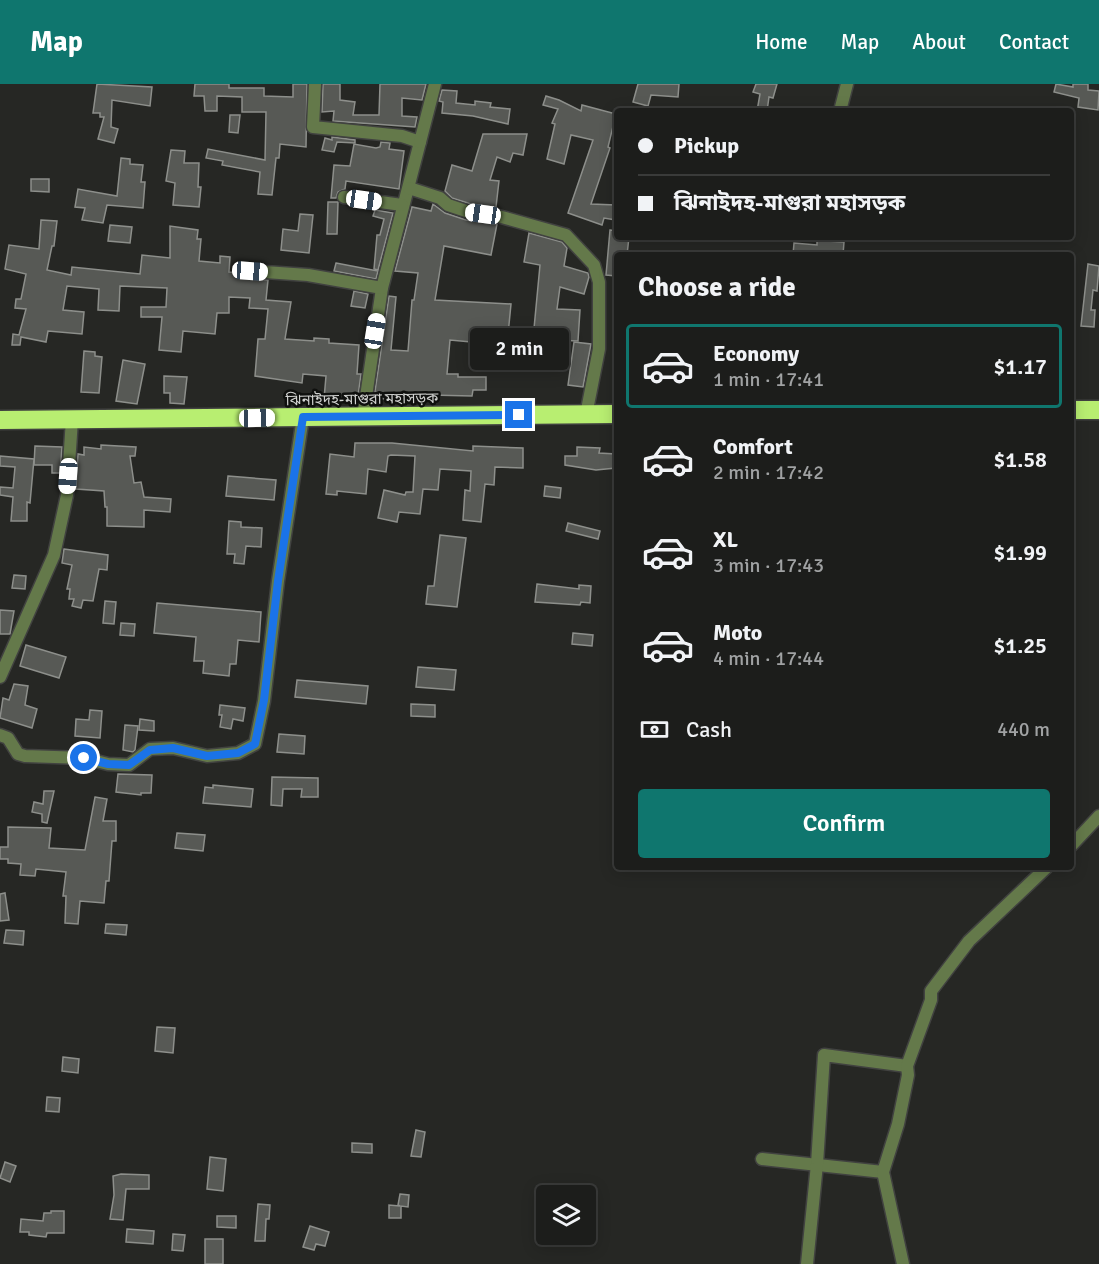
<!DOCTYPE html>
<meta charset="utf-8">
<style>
body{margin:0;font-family:Signika,"Noto Sans Bengali",sans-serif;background:#292a28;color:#f1f3f6;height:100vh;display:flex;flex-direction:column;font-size:22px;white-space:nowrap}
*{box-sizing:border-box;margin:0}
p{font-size:20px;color:#a0a2a3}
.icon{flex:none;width:33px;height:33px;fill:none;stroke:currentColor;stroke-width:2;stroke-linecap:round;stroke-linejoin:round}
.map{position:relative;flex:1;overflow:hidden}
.sheet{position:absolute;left:614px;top:168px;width:460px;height:618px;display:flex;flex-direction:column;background:#1c1d1b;border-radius:6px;box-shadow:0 3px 15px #0003,0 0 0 2px #3a3b3a}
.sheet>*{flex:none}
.hud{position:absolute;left:614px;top:24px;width:460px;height:132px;border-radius:6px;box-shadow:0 3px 15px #0003,0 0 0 2px #3a3b3a;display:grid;align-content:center;height:132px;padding:0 24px;background:#1c1d1b}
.tools{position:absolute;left:536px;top:1101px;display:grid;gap:12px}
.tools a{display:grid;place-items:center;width:60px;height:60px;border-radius:6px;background:#1c1d1b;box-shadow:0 3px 15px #0003,0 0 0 2px #3a3b3a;font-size:30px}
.end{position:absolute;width:27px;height:27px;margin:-14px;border:8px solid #1a73e8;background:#fff;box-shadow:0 0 0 3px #fff}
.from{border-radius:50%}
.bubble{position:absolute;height:42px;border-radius:6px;background:#1c1d1b;box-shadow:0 3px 15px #0003,0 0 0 2px #3a3b3a;font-size:20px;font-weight:600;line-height:42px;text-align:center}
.car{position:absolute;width:18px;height:36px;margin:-18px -9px;border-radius:8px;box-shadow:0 0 4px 2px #0007;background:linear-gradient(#fff 24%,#345 0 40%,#fff 0 76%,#345 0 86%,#fff 0)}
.hud b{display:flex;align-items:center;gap:21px;height:57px;font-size:22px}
.hud b+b{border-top:2px solid #3a3b3a}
.hud i{width:15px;height:15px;background:#f1f3f6}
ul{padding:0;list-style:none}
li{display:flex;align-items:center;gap:18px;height:84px;margin:0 12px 9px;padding:0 12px;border:3px solid transparent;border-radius:6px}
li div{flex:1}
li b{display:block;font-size:22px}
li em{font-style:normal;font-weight:600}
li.current{border-color:#0f766e}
li>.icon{width:54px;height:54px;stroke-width:1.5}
h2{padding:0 24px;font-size:27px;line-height:72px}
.pay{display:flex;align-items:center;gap:15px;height:66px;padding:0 24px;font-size:22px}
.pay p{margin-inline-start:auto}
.action{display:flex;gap:12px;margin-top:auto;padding:12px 24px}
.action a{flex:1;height:69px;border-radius:6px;background:#0f766e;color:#fff;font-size:24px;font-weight:600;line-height:69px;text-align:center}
header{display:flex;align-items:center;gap:36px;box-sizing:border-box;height:84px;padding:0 30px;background:#0f766e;color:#fff}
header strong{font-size:28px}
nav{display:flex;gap:33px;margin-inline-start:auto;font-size:21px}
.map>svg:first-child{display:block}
.building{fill:#575955;stroke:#8d8f8b;stroke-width:1.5}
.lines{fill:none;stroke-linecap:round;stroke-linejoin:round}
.street-casing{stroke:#414240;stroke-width:15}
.highway-casing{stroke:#414240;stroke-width:21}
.street{stroke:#64794a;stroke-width:12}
.highway{stroke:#b8ee71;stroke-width:18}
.route{stroke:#1a73e8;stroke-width:8}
.labels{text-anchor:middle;stroke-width:5;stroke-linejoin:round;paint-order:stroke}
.street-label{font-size:15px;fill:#d1d2d0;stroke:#0f100e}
</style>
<header>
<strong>Map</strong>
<nav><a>Home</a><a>Map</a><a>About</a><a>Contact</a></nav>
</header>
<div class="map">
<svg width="1099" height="1180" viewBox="0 0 1099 1180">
<rect width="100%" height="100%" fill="#262724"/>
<!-- building -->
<g class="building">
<polygon points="97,0 152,3 150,22 112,16 111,43 118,45 114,59 98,55 104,33 100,33 100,29 93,29"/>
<polygon points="195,0 229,0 229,4 264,4 264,12 293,13 293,0 307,0 306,63 280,60 279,74 276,74 272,111 258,110 260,88 222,81 223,77 206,74 208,65 265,76 266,28 242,28 242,13 217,12 217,27 205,27 204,12 194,12"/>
<polygon points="323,0 340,0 340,16 355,18 353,31 379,31 380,0 426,0 422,16 402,14 402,32 417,33 415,43 333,37 334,27 322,28"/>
<polygon points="638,0 679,0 678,13 651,11 648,22 633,18"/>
<polygon points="756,0 777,0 773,14 769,13 767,27 757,27 760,10 753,8"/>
<polygon points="1056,0 1073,3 1073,0 1088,0 1088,6 1099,7 1098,26 1078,23 1079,14 1054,8"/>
<polygon points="442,6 457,7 456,19 475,21 475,17 491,19 490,23 510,25 508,40 473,32 442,29 443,18 439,17"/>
<polygon points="546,12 559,16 581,27 582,21 616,30 608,63 610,64 591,120 616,121 616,136 604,134 602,141 568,129 593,56 571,51 564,80 547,75 555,40 552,39 558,25 543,21"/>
<polygon points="230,31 240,31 238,49 229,48"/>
<polygon points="483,50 527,50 523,71 513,69 510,78 497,73 490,96 499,97 496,123 471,120 452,114 445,107 452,81 472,87"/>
<polygon points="332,53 355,56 355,59 337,58 334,68 322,66 325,54 332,56"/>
<polygon points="381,58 390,59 389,65 404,67 399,105 346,97 345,105 338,108 336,114 331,114 334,81 350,82 354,60 376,64 380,63"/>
<polygon points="171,66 185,67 184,79 199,79 198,103 201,103 199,123 173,121 175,99 166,97"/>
<polygon points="121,74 130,75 130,80 143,81 141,98 145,98 143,124 107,121 103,139 82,136 85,124 75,123 78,105 117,112"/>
<polygon points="31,95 49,95 49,108 31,107"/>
<polygon points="328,118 338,118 337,150 327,150"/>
<polygon points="433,120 445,129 466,136 497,140 491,171 444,162 435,216 511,220 507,261 514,262 514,265 527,266 526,280 512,279 512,284 480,281 482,259 450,256 447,290 458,290 458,293 486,293 486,306 473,306 472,312 386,310 386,315 374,314 389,212 396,213 391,266 408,267 412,216 414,216 418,189 395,187 412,123 431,127"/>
<polygon points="375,126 393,129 378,186 374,185 377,151 380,151 384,135 373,132"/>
<polygon points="300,130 313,131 309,169 281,166 283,145 298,147"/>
<polygon points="41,136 57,137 54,162 52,162 47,186 71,191 72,183 140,190 142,171 170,174 170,142 198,146 197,155 201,155 199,177 220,179 220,172 230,173 229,188 242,189 249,195 268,196 266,216 291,218 285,255 314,257 314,254 329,255 329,259 359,261 357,290 361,290 358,312 353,312 353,318 324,315 326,292 303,290 302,299 255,292 258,255 265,255 268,225 249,224 250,214 229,213 229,229 217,229 215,250 183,247 181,268 159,266 162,233 141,233 141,223 166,223 167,204 120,202 119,227 98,226 99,205 67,202 63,226 84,228 82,250 48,247 46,258 21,253 20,261 12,261 13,250 19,251 26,225 15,224 16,215 21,215 26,190 5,185 9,161 39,165"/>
<polygon points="110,141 132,143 130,159 108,157"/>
<polygon points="610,146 616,147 616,153 629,153 627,171 616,171 616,192 606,191"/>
<polygon points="529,149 562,158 567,164 564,182 588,189 589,193 584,210 560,203 557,225 580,226 578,257 533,255 540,181 524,178"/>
<polygon points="817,153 827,153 827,157 844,158 843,171 793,171 794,159 817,161"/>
<polygon points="336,179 378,187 376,195 334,187"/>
<polygon points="1088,180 1099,182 1097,207 1093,206 1091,226 1095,226 1094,243 1081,242"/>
<polygon points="354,207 368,210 365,224 351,222"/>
<polygon points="574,258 591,260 583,303 568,301"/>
<polygon points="84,267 95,268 95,272 102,273 99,309 81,308"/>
<polygon points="123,276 145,280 137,320 116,317"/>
<polygon points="164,292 187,293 184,320 170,319 170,309 164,309"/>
<polygon points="355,359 392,359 473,367 473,362 523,364 523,384 495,383 494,401 485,400 481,438 463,436 465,406 470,407 471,387 440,385 438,406 423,405 420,430 399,428 397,438 378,434 384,406 405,411 406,408 413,408 415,372 391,371 388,372 386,388 368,385 366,410 337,407 337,411 326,410 330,370 354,373"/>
<polygon points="101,361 136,363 135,372 130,372 134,399 141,398 144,413 171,415 170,428 144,426 144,443 107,442 107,423 105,423 104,407 76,405 78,370 84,371 84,363 101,365"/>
<polygon points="35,362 62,363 60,389 52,389 52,381 34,381"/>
<polygon points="577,363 600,364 599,369 616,370 616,384 596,386 565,381 565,372 577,372"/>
<polygon points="0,372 34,375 30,419 27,418 27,437 11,437 13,413 0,411 0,403 13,404 15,383 0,382"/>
<polygon points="228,392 276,396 274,416 226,412"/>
<polygon points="545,402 561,404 560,414 544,412"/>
<polygon points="229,437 241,438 241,443 262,444 261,463 246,462 244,480 234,479 235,470 227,470"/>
<polygon points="568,439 600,447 598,455 566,447"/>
<polygon points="440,451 466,454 457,523 426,520 428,502 434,502"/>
<polygon points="64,465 108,471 107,486 99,485 93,517 83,516 81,524 72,522 74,515 69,515 70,505 67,505 72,481 62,479"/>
<polygon points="14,491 26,492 25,505 12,504"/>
<polygon points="537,500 579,505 579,501 591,502 590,519 581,518 580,521 535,518"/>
<polygon points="105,517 116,518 114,540 103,539"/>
<polygon points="157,519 261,528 259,558 238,556 236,580 230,580 229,592 203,589 204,577 194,577 196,553 154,549"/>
<polygon points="0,526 14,527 10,550 0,550"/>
<polygon points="121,539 135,540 134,552 120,551"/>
<polygon points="573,549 593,551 592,562 572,560"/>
<polygon points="26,561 66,573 59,594 20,582"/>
<polygon points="418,583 456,586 454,606 416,603"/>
<polygon points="297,596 368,602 366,620 295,613"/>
<polygon points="14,600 28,602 25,621 37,625 32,644 0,634 3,614 9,616"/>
<polygon points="411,620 435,621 435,633 411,632"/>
<polygon points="220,621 245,624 243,637 233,635 231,645 220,643 222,631 219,631"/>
<polygon points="90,626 102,627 100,654 75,652 76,635 89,636"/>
<polygon points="140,635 154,637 154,647 139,646"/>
<polygon points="125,641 138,642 135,666 133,668 123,666"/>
<polygon points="279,650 305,652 304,670 277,668"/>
<polygon points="118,690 152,691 151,709 141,709 141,711 116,708"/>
<polygon points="272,693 318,694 318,713 301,713 302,705 283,705 282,722 271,721"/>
<polygon points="213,701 253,705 251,723 203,719 205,703 213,704"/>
<polygon points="44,707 54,707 47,739 42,738 42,730 32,728 34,718 43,720"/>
<polygon points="95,713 107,715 103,737 116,737 116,757 112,757 109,797 106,797 104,819 80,817 78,840 65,839 66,812 63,812 66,788 36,785 35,792 20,791 21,780 8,779 8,775 0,775 0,763 8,763 8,743 51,744 49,764 85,766"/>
<polygon points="177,749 205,751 203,767 175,764"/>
<polygon points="5,809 9,836 0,837 0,810"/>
<polygon points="106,840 127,841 126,851 105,849"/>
<polygon points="6,846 24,847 23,861 4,859"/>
<polygon points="157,943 175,944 173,969 155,967"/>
<polygon points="63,973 79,975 78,989 62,987"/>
<polygon points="47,1013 60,1014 59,1028 46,1027"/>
<polygon points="416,1046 425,1048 421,1073 411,1072"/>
<polygon points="352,1059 372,1060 372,1069 352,1068"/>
<polygon points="210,1073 226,1075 223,1107 207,1105"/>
<polygon points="5,1078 16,1082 10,1098 0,1094"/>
<polygon points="121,1090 149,1091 149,1105 126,1105 123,1136 110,1135 114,1111 113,1092"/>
<polygon points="400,1110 409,1111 408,1123 401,1122 401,1134 389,1134 389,1121 400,1122 398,1121"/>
<polygon points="258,1120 270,1121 269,1135 266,1135 265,1157 255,1157"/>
<polygon points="51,1127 64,1127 64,1149 47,1149 46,1153 29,1151 29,1148 20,1148 21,1135 43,1137 44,1129 51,1129"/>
<polygon points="217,1132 236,1132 236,1144 217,1143"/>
<polygon points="310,1142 329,1148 325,1162 316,1160 314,1166 303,1163"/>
<polygon points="127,1145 154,1147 153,1160 126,1158"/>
<polygon points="173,1150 185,1151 183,1167 172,1166"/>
<rect x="205" y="1155" width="18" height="25"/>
</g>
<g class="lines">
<defs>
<g id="street">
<polyline points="315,0 313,43 402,52 420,58 382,204 363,333"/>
<polyline points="840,27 847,0"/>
<polyline points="420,58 435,0"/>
<polyline points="409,104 440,114 448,121 469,128 498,132 566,151 594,181 599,198 599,265 586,331"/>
<polyline points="344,113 402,121"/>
<polyline points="250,187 308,191 382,204"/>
<polyline points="0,593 54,471 67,411 72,335"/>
<polyline points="0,651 8,654 18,670 25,672 84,674 108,680 129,681 150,665 173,664 207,672 238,669 255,660 264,617 278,497 303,333"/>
<polyline points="1071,762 1099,732"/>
<polyline points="762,1075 883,1088"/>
<polyline points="807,1180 817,1080 824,971 907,982"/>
<polyline points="903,1180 883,1088 898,1040 908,991 907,982 931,916 931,907 969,857 1047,783"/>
</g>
<g id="highway">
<polyline points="1071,326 1099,326"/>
<polyline points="0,336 616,330"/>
</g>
</defs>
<!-- street casing -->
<use href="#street" class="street-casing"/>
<!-- highway casing -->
<use href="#highway" class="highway-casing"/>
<!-- street -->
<use href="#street" class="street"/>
<!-- highway -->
<use href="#highway" class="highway"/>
</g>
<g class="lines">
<!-- route -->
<polyline class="route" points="84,674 108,680 129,681 150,666 173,664 207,672 238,669 255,660 264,616 278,497 303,333 519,331"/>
</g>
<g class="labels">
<!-- street labels -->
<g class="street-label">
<text transform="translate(362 315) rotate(-1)" y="5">ঝিনাইদহ-মাগুরা মহাসড়ক</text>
</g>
</g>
</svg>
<div class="tools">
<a><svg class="icon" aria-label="layers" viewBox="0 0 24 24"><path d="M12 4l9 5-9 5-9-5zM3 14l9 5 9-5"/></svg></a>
</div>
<i class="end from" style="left:84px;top:674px"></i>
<i class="end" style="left:519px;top:331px"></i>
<div class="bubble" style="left:470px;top:244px;width:99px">2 min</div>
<i class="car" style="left:364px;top:116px;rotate:98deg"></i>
<i class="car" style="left:483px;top:130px;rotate:278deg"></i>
<i class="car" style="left:250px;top:187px;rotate:94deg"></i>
<i class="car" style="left:375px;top:247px;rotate:9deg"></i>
<i class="car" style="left:257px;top:334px;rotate:89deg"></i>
<i class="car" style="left:68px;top:392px;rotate:184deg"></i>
<div class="hud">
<b><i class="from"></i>Pickup</b>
<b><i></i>ঝিনাইদহ-মাগুরা মহাসড়ক</b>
</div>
<section class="sheet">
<h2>Choose a ride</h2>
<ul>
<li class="current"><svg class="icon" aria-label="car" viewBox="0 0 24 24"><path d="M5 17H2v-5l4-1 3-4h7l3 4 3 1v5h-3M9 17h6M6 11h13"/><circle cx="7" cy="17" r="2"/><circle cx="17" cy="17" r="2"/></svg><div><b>Economy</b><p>1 min · 17:41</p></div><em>$1.17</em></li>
<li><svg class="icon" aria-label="car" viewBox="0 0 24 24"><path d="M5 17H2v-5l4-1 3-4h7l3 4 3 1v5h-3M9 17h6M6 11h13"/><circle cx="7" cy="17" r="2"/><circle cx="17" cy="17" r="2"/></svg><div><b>Comfort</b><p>2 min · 17:42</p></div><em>$1.58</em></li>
<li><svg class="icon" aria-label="car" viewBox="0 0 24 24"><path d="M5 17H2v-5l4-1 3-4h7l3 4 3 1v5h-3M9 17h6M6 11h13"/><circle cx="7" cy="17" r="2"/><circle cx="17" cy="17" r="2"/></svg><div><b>XL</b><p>3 min · 17:43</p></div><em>$1.99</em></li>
<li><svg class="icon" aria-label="car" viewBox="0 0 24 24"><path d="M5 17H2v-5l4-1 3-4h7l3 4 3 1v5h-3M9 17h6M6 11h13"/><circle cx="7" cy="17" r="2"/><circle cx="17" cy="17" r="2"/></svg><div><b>Moto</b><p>4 min · 17:44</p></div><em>$1.25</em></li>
</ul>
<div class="pay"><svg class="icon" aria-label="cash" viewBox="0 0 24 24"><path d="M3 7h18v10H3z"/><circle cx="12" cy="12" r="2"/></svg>Cash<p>440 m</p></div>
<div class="action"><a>Confirm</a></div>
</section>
</div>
